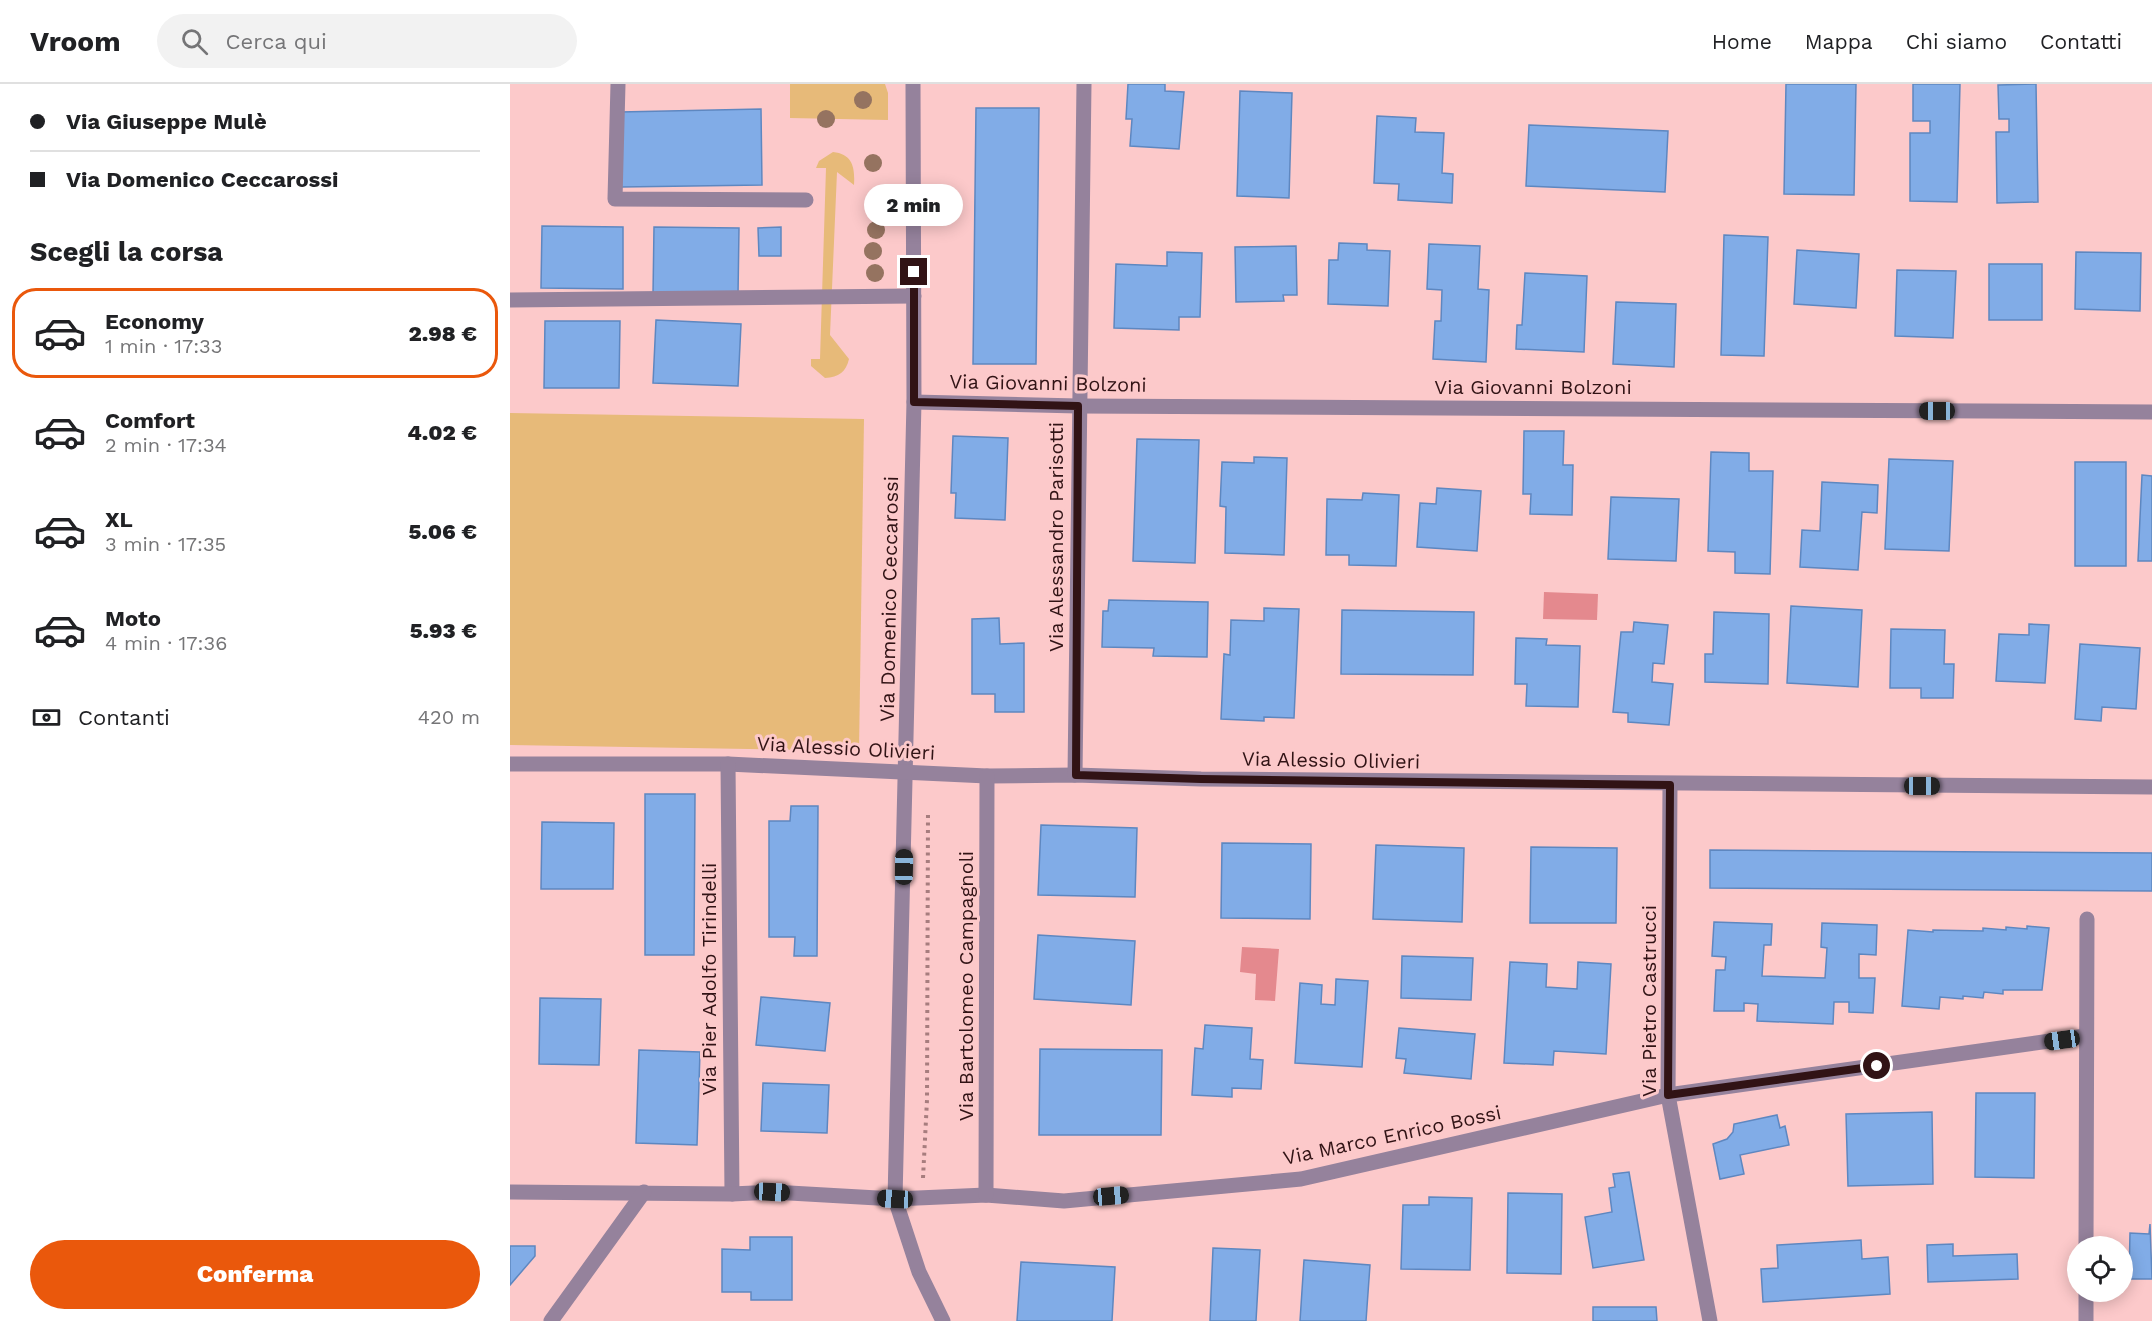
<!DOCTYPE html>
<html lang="it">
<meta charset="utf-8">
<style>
body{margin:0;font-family:"Work Sans",sans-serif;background:#f2f2f2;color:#202124;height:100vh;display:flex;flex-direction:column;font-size:22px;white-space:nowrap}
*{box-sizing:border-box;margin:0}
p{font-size:20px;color:#757577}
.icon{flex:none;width:33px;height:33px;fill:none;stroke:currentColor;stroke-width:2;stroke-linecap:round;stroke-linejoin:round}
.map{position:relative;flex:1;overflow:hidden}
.side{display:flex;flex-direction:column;background:#fff;width:510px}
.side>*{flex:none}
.hud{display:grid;align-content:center;height:132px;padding:0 30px;background:#fff}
.fabs{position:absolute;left:1557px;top:1152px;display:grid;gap:12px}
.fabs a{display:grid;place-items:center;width:66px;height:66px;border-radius:50%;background:#fff;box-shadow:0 3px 15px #0003;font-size:30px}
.end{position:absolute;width:27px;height:27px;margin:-14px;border:8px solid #311315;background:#fff;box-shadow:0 0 0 3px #fff}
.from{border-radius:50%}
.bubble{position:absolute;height:42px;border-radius:21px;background:#fff;box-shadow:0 3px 15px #0003;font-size:20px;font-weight:800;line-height:42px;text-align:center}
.car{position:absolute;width:18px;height:36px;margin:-18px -9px;border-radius:8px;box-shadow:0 0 4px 2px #0007;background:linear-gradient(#222 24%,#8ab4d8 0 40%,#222 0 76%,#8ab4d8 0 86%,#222 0)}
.hud b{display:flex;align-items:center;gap:21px;height:57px;font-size:22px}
.hud b+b{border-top:2px solid #e0e0e0}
.hud i{width:15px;height:15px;background:#202124}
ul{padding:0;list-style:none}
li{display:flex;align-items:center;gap:18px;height:90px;margin:0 12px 9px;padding:0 18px;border:3px solid transparent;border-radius:24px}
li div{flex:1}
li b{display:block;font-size:22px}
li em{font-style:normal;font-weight:800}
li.current{border-color:#ea580c}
li>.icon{width:54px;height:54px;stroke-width:1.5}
h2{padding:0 30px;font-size:27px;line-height:72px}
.pay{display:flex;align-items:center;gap:15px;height:66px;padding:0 30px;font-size:22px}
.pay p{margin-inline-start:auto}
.button{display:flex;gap:12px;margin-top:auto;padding:12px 30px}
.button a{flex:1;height:69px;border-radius:36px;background:#ea580c;color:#fff;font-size:24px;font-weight:800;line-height:69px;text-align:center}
header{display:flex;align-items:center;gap:36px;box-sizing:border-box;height:84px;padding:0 30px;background:#fff;border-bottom:2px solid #e0e0e0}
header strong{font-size:28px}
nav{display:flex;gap:33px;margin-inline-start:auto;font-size:21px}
.search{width:420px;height:54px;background:#f2f2f2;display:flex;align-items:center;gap:15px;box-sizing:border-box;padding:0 21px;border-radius:33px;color:#757577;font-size:22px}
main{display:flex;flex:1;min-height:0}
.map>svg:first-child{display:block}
.green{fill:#e7ba79}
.water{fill:#e4898e}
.building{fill:#81ace7;stroke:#5e87c0;stroke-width:1.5}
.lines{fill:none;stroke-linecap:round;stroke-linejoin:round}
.path{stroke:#a77d7e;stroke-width:4;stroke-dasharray:3 4.5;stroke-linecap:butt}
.minor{stroke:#95829c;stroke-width:15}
.tree{fill:#957360}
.route{stroke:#311315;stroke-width:8}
.labels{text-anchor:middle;stroke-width:6;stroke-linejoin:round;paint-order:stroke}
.street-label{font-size:20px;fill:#311315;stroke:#fcc9ca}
</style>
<header>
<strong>Vroom</strong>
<div class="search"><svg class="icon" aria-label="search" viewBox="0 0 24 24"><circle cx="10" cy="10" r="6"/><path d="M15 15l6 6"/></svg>Cerca qui</div>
<nav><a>Home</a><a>Mappa</a><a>Chi siamo</a><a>Contatti</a></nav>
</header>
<main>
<section class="side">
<div class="hud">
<b><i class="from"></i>Via Giuseppe Mulè</b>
<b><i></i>Via Domenico Ceccarossi</b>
</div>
<h2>Scegli la corsa</h2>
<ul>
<li class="current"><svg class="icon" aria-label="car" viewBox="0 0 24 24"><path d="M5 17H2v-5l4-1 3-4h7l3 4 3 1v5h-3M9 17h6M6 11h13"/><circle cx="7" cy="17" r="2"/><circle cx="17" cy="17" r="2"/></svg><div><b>Economy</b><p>1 min · 17:33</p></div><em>2.98 €</em></li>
<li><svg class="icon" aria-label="car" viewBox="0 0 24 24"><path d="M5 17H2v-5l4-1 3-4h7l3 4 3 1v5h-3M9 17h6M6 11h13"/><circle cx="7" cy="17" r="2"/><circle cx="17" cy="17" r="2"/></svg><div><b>Comfort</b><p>2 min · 17:34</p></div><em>4.02 €</em></li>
<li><svg class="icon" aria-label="car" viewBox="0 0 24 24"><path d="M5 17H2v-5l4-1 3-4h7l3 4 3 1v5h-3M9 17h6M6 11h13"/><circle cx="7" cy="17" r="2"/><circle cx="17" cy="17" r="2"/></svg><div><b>XL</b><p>3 min · 17:35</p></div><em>5.06 €</em></li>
<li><svg class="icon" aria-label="car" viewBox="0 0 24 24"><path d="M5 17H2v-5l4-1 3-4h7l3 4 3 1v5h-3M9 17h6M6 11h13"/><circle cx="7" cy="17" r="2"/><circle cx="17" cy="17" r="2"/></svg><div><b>Moto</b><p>4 min · 17:36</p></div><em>5.93 €</em></li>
</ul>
<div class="pay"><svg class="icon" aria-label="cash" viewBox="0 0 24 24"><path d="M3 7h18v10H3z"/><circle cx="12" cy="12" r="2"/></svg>Contanti<p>420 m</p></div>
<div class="button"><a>Conferma</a></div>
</section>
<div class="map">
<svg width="1642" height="1237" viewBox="0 0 1642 1237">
<rect width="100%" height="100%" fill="#fcc9ca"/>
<!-- green -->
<g class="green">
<polygon points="280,0 375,0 378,9 378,36 280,34"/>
<path d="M323,68c20,2 22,16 21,33l-17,-13 -7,163 19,24c-3,13 -10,18 -24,19l-14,-12v-7h9l6,-191h-10l3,-7z"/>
<polygon points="0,329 354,335 349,667 0,661"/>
</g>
<!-- water -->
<g class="water">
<polygon points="1034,508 1088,510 1087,536 1033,535"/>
<polygon points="732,863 769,865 765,917 745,916 746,890 730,888"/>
</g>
<!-- building -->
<g class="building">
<polygon points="618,0 655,0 655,7 674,8 669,65 620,62 622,35 616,35"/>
<polygon points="1276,0 1346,0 1344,111 1274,110"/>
<polygon points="1403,0 1450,0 1447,118 1400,117 1400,49 1420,49 1420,37 1403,37"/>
<polygon points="1526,0 1528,118 1487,119 1486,48 1499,48 1499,35 1489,35 1488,1"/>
<polygon points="730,7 782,9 779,114 727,112"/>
<polygon points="466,24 529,24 526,280 463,280"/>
<polygon points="251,25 252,101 111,103 110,28"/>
<polygon points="867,32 906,34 905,48 934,49 932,89 943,90 942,119 888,116 889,100 864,99"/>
<polygon points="1019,41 1158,47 1155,108 1016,102"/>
<polygon points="32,142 113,143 113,205 31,204"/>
<polygon points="144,143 229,144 228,211 143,211"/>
<polygon points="271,143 271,172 249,172 248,144"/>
<polygon points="1214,151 1258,153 1254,272 1211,271"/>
<polygon points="829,159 857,160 857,166 880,167 878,222 818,220 819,176 828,176"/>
<polygon points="919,160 970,162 968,205 979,206 976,278 923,275 925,237 931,237 932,206 917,205"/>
<polygon points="786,162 787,211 773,211 774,217 726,218 725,163"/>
<polygon points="1287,166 1349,170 1346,224 1284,220"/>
<polygon points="657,168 692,169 690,233 669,233 669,246 604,244 606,180 657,182"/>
<polygon points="1566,168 1631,169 1630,227 1565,225"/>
<rect x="1479" y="180" width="53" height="56"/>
<polygon points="1387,186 1446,187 1443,254 1385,252"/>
<polygon points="1015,189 1077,192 1074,268 1006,265 1007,241 1012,241"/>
<polygon points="1106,218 1166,220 1164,283 1103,280"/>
<polygon points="146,236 231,240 228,302 143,299"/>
<polygon points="35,237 110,237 109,304 34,304"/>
<polygon points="1014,347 1054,347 1053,381 1063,381 1062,431 1020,430 1021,410 1013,410"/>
<polygon points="443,352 498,354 495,436 445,434 446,409 441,409"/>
<polygon points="627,355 689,356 685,479 623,477"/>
<polygon points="1201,368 1239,369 1239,387 1263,387 1260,490 1225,489 1225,468 1198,467"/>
<polygon points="744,373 777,374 774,471 715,469 716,423 710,422 712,378 744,379"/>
<polygon points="1379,375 1443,377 1439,467 1375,465"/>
<rect x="1565" y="378" width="51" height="104"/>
<polygon points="1632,391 1642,392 1642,477 1628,477"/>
<polygon points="1312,398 1368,401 1367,429 1352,428 1348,486 1290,483 1292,446 1310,447"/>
<polygon points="927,404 971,407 967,467 907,463 910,419 926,420"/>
<polygon points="853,409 889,411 886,482 839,481 839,471 816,471 817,415 852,416"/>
<polygon points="1101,413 1169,415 1166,477 1098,475"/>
<polygon points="599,516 698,518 697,573 643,572 644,564 592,563 593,527 598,527"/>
<polygon points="1281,522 1352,526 1348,603 1277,599"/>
<polygon points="754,524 789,525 784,634 754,633 754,637 711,635 714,570 720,571 721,536 754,537"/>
<polygon points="832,526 964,528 963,591 831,590"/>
<polygon points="1204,528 1259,530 1258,600 1195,598 1195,570 1203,570"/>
<polygon points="489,534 490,560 514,559 514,628 485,628 485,610 462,610 462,535"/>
<polygon points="1124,538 1158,541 1154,580 1143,579 1142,598 1163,600 1159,641 1118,638 1118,629 1103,628 1111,548 1123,548"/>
<polygon points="1519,540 1539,541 1535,599 1486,597 1489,550 1519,551"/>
<polygon points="1381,545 1435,546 1434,580 1444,580 1443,614 1411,614 1411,604 1380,604"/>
<polygon points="1006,554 1037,555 1036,561 1070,562 1068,623 1016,622 1017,600 1005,600"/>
<polygon points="1570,560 1630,564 1626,625 1592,623 1591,637 1565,635"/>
<polygon points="135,710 185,710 184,871 135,871"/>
<polygon points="281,722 308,722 307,872 284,872 285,853 259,853 259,737 280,737"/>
<polygon points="32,738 104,739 103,805 31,805"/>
<polygon points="531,741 627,744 625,813 528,811"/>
<polygon points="712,759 801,760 800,835 711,834"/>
<polygon points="866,761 954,764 952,838 863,835"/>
<polygon points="1021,763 1107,764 1106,839 1020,839"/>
<polygon points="1200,766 1642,769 1642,807 1200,804"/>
<polygon points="1204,838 1262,840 1261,861 1254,861 1252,892 1315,894 1317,864 1311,863 1312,839 1367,841 1366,871 1349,870 1349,894 1365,894 1363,929 1339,928 1339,918 1324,918 1323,940 1247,937 1248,920 1234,919 1234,927 1204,927 1206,886 1215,886 1216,873 1202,872"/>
<polygon points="1517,842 1539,844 1532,906 1493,906 1493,910 1474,908 1473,914 1453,912 1453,915 1430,913 1429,925 1392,922 1398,846 1423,848 1423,846 1473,847 1473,844 1496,846 1496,843 1517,845"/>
<polygon points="528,851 625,857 621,921 524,915"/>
<polygon points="892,872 963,874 961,916 891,914"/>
<polygon points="1000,878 1037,880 1036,903 1067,905 1068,878 1101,880 1096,970 1044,967 1043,981 994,979"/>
<polygon points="826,895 858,897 852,983 785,979 790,899 812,901 811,920 825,921"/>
<polygon points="251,913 320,919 315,967 246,961"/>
<polygon points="30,914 91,915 89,981 29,980"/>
<polygon points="695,941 742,944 740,975 753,976 751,1005 722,1004 722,1013 682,1011 685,964 693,965"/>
<polygon points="889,944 965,950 961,995 894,989 896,975 886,974"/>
<polygon points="530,965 652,966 651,1051 529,1051"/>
<polygon points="129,966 190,968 187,1061 126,1059"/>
<polygon points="253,999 319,1001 317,1049 251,1047"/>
<polygon points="1466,1009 1525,1009 1524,1094 1465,1093"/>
<polygon points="1422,1028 1423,1100 1338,1102 1336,1030"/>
<polygon points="1267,1031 1270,1044 1275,1042 1279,1061 1230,1071 1234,1090 1210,1095 1203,1060 1217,1055 1223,1048 1224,1040"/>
<polygon points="1119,1088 1134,1176 1083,1184 1075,1133 1102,1128 1099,1104 1105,1103 1103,1090"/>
<polygon points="998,1109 1052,1110 1051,1190 997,1189"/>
<polygon points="919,1113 962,1114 960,1186 891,1185 893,1121 919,1121"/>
<polygon points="1640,1140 1642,1195 1619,1195 1620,1149 1639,1150"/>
<polygon points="240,1153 282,1153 282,1216 241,1216 241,1208 212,1208 212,1165 240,1166"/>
<polygon points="1351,1156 1352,1175 1378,1173 1380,1210 1253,1218 1251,1185 1268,1184 1267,1161"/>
<polygon points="1443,1160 1443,1172 1507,1170 1508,1195 1418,1198 1417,1161"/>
<polygon points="0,1162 25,1162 25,1172 0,1201"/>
<polygon points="703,1164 750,1166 746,1237 700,1237"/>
<polygon points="794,1176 860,1181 856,1237 790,1237"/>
<polygon points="511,1178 605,1183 602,1237 507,1237"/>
<polygon points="1083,1223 1146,1223 1147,1237 1083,1237"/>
</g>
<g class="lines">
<!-- path -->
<polyline class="path" points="413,1094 417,1016 418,727"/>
<!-- minor -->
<g class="minor">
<polyline points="108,0 105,115 296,116"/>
<polyline points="403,0 404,318 385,1115 409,1188 433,1237"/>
<polyline points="0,216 404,212"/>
<polyline points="404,318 568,322 1642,328"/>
<polyline points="0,680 218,680 477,692 565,691 691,695 1642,703"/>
<polyline points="218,680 222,1110"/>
<polyline points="565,691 574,0"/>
<polyline points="1160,701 1158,1011 1200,1237"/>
<polyline points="0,1108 222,1110 262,1108 385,1115 476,1111 554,1117 791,1095 1158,1011 1575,952"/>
<polyline points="476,1111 477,692"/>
<polyline points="1576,1162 1577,835"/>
<polyline points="1576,1208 1576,1237"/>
<polyline points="41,1237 134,1108"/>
</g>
</g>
<!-- trees -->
<g class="tree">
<circle cx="353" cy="16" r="9"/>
<circle cx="316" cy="35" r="9"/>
<circle cx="363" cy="79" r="9"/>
<circle cx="365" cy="123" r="9"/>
<circle cx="366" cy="146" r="9"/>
<circle cx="363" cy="167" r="9"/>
<circle cx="365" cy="189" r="9"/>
</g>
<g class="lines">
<!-- route -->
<polyline class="route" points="404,188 404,318 568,322 566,691 691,695 1160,701 1158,1011 1367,982"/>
</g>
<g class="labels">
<!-- street labels -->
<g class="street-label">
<text transform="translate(538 299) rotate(1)" y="7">Via Giovanni Bolzoni</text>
<text x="1023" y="310">Via Giovanni Bolzoni</text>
<text transform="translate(546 453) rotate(-90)" y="7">Via Alessandro Parisotti</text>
<text transform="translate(379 515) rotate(-89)" y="7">Via Domenico Ceccarossi</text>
<text transform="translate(336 664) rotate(3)" y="7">Via Alessio Olivieri</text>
<text transform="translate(821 676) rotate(1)" y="7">Via Alessio Olivieri</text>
<text transform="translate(199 895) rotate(-90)" y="7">Via Pier Adolfo Tirindelli</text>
<text transform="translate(456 902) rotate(-90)" y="7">Via Bartolomeo Campagnoli</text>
<text transform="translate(1139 917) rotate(-90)" y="7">Via Pietro Castrucci</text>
<text transform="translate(882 1051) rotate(-12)" y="7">Via Marco Enrico Bossi</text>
</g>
</g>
</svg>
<div class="fabs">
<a><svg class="icon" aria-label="locate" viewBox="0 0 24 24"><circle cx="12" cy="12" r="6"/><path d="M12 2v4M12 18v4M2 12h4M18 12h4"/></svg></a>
</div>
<i class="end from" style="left:1367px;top:982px"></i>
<i class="end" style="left:404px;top:188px"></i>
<div class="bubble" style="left:354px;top:100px;width:99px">2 min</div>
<i class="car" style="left:1427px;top:327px;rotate:270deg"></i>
<i class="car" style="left:1412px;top:702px;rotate:90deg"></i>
<i class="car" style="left:394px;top:783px;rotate:1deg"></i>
<i class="car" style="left:1552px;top:956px;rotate:262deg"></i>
<i class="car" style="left:262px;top:1108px;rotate:93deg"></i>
<i class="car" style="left:601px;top:1112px;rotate:85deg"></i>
<i class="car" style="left:385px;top:1115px;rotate:273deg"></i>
</div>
</main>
